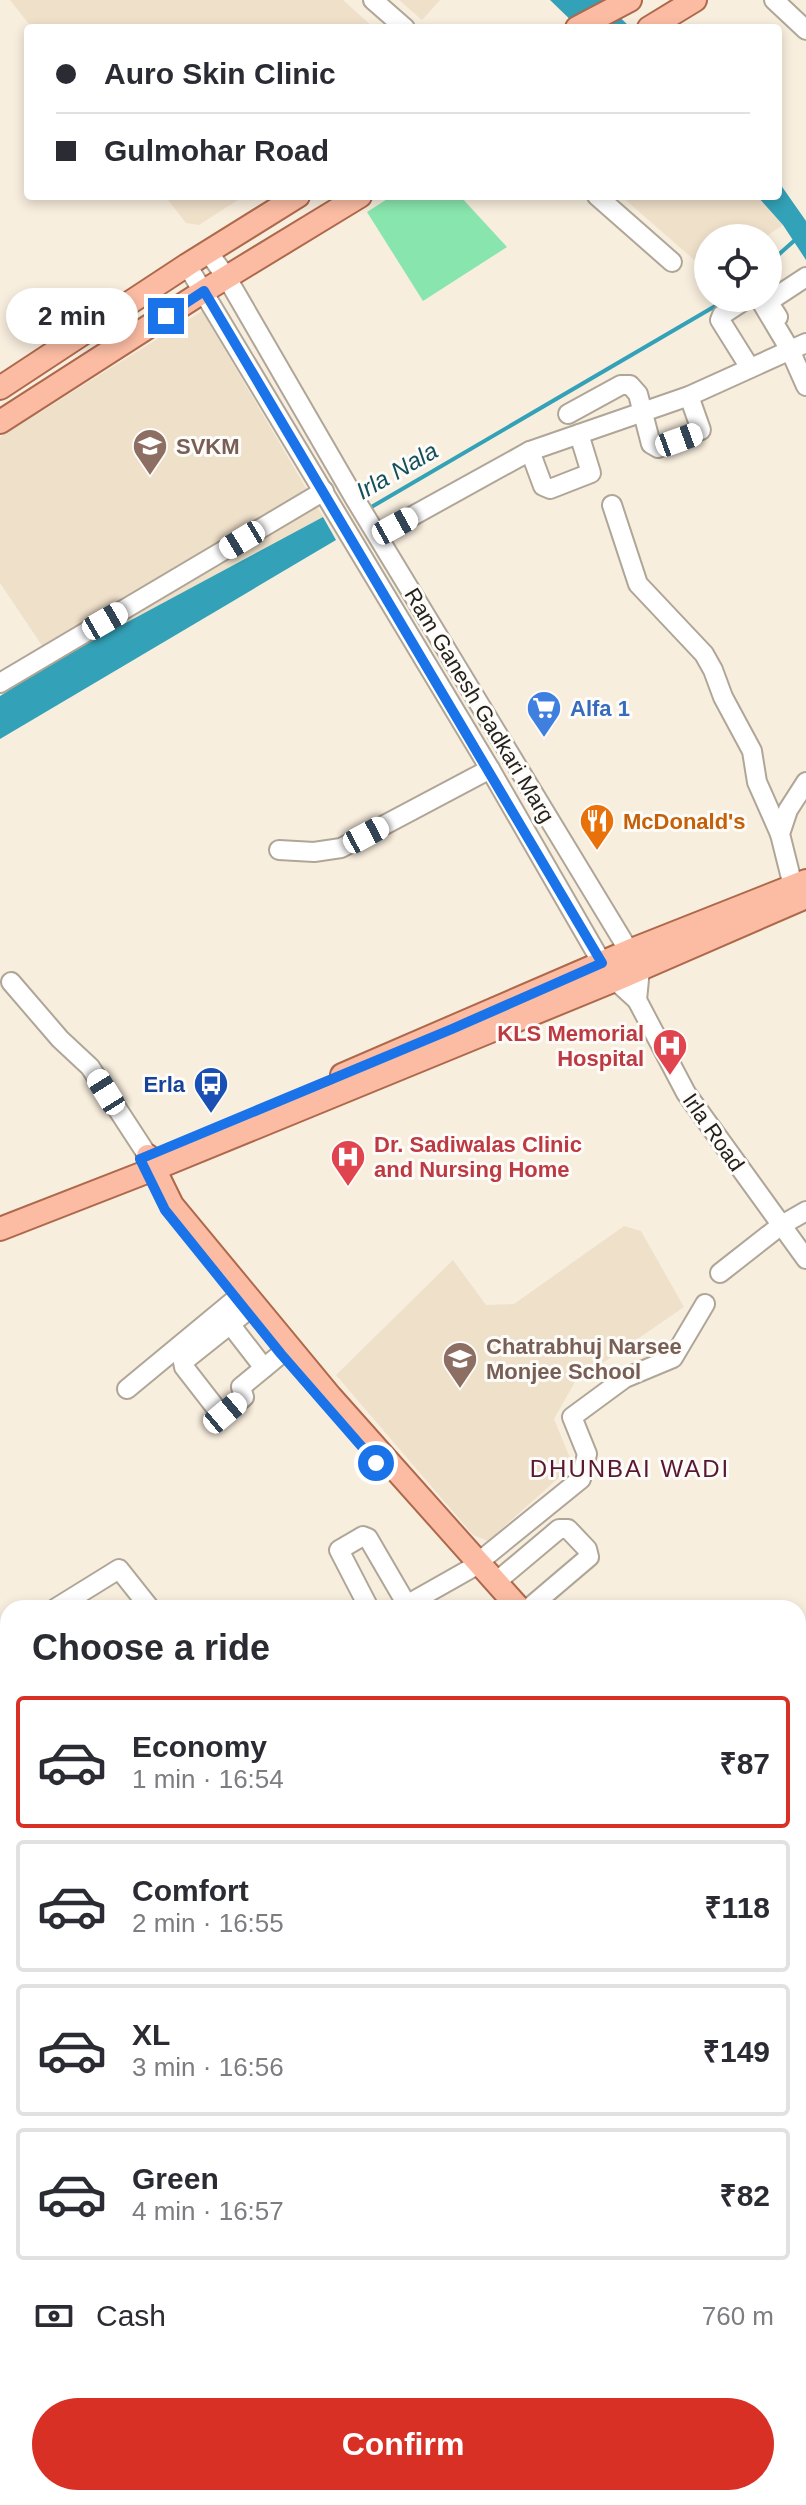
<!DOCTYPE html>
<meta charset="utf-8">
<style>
body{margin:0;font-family:Arial,sans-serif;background:#f2f2f3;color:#2b2b33;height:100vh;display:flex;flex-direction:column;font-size:30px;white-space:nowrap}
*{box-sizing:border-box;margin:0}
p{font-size:26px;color:#7c7c81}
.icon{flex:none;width:44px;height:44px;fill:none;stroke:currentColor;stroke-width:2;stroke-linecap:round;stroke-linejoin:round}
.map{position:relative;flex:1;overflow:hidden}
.details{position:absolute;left:0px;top:1600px;width:806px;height:906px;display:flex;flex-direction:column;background:#fff;border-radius:24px 24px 0 0;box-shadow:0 4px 12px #0003}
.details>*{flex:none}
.banner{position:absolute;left:24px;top:24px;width:758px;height:176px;border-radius:8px;box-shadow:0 4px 12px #0003;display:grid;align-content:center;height:176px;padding:0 32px;background:#fff}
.tools{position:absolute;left:694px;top:224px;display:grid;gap:16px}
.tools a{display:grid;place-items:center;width:88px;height:88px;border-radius:50%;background:#fff;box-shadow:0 4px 12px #0003;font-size:40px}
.end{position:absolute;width:36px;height:36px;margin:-18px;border:10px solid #1a73e8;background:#fff;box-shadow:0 0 0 4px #fff}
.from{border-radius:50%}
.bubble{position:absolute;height:56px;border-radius:28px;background:#fff;box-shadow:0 4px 12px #0003;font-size:26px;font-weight:700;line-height:56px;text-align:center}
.car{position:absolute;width:24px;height:48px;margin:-24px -12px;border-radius:10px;box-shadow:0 0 6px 2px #0007;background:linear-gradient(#fff 24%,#345 0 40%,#fff 0 76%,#345 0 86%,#fff 0)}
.banner b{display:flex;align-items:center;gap:28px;height:76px;font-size:30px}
.banner b+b{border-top:2px solid #e1e1e2}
.banner i{width:20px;height:20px;background:#2b2b33}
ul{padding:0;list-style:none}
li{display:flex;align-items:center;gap:24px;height:132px;margin:0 16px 12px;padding:0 16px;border:4px solid #e1e1e2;border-radius:8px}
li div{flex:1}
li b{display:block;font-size:30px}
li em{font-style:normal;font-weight:700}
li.selected{border-color:#d93025}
li>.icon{width:72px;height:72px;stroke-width:1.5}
h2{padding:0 32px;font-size:36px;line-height:96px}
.pay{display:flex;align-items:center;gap:20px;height:88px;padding:0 32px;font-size:30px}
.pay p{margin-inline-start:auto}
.primary-button{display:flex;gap:16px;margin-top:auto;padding:16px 32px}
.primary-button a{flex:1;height:92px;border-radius:48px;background:#d93025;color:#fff;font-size:32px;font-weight:700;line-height:92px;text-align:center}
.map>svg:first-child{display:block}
.built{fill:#efe0ca}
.green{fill:#89e5ae}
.water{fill:#33a1b7}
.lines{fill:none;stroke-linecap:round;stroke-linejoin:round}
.stream{stroke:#33a1b7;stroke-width:4}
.minor-casing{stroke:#b0a698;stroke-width:22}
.major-casing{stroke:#ae684b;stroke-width:26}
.minor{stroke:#fff;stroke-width:18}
.major{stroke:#fbbca3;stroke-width:22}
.rail-casing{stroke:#554f48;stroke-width:7}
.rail{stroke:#fefcf9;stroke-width:4;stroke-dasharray:12;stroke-linecap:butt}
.route{stroke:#1a73e8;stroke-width:10}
.labels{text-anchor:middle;stroke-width:6;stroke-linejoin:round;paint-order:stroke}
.education-label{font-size:22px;font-weight:bold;fill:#785e54;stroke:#fefcf9;text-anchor:start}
.street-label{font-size:22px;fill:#231f1a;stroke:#fefcf9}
.shop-label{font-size:22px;font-weight:bold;fill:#366cbe;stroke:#fefcf9;text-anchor:start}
.food-label{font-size:22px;font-weight:bold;fill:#c56008;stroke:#fefcf9;text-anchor:start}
.health-label{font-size:22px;font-weight:bold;fill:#be3a42;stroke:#fefcf9;text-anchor:end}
.transit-label{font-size:22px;font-weight:bold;fill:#164399;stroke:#fefcf9;text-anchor:end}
.water-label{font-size:24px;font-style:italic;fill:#13505c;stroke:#fefcf9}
.neighbourhood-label{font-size:24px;letter-spacing:2px;fill:#5a1730;stroke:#fefcf9}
</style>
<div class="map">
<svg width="806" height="2505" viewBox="0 0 806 2505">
<rect width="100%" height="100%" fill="#f8eede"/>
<!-- built -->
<g class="built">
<polygon points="10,0 343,0 374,28 32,28"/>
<polygon points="399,0 440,0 422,20"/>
<polygon points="165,196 244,196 199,225 186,223"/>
<polygon points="621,196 757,196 783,225 764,238 708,238 708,272"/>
<polygon points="202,311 323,517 53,662 0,583 0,437"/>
<polygon points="624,1226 641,1231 684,1307 575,1382 554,1419 573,1465 488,1541 473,1535 336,1375 453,1260 486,1305 514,1304"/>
</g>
<!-- green -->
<polygon class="green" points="392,196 460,196 507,247 423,301 367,212"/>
<!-- water -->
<g class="water">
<polygon points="550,0 602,0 631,28 579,28"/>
<polygon points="778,181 806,221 806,260 783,225 757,196 778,196"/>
<polygon points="323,517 336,540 0,739 0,696 53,662"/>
</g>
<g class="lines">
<!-- stream -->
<g class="stream">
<polyline points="768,264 795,240"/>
<polyline points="368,509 729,298"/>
</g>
<defs>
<g id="minor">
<polyline points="373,0 405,28"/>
<polyline points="774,0 806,30"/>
<polyline points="597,196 672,262"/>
<polyline points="208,252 227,278 355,499 640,969 637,1000 686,1093 806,1259"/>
<polyline points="187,265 490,769 602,963 615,980 637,1000"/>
<polyline points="748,298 722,315 720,320 750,368"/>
<polyline points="759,298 790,350 806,386"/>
<polyline points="778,317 771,306 771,300 806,277"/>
<polyline points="568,414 621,385 630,385 638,394 651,444 658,448 701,430 689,396"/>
<polyline points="530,451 543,486 550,489 591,473 579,434"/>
<polyline points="612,505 638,584 704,654 713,670 723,697 752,751 757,782 780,834"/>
<polyline points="378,535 530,451 689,396 806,343"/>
<polyline points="0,683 324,491"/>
<polyline points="279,850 314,852 341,848 490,769"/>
<polyline points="793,886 780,834 788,810 806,782"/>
<polyline points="11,982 60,1039 90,1067 148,1156"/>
<polyline points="720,1273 780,1226 806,1211"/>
<polyline points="247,1311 183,1362 184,1367 219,1412 224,1414 244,1397 241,1387 281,1354"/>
<polyline points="230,1324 264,1368"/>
<polyline points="127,1389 237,1298"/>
<polyline points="496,1582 559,1529 568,1529 587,1549 589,1557 529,1608"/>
<polyline points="56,1608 119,1569 150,1608"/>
<polyline points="369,1608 339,1550 363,1536 368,1538 407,1605"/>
<polyline points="401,1608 470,1569 581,1479 587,1454 572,1417 625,1378 673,1358 705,1304"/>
<polyline points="0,1647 8,1641"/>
<polyline points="0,1720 3,1724"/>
<polyline points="798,1876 806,1870"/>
<polyline points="798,1966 806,1981"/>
<polyline points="798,2042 806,2058"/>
<polyline points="0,2087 8,2080"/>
<polyline points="0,2288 8,2296"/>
<polyline points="798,2324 806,2320"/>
<polyline points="0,2401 8,2395"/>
<polyline points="798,2424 806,2416"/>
<polyline points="0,2470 8,2480"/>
<polyline points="7,2505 20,2498"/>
<polyline points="523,2505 534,2498"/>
<polyline points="718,2505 725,2498"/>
</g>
<g id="major">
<polyline points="577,28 630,0"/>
<polyline points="649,28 695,0"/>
<polyline points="0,388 187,265 298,196"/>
<polyline points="0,422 204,291 360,196"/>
<polyline points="342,1075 629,951 806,881"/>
<polyline points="148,1156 172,1205 330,1396 519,1608"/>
<polyline points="0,1229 154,1169 615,980 806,897"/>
<polyline points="798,2006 806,2021"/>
</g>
</defs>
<!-- minor casing -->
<use href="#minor" class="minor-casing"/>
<!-- major casing -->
<use href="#major" class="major-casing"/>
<!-- minor -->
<use href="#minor" class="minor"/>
<!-- major -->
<use href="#major" class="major"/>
<defs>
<g id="rail">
<polyline points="798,2122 806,2118"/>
<polyline points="798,2142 806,2137"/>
<polyline points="798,2159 806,2154"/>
<polyline points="798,2199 806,2195"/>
<polyline points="798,2213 806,2209"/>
<polyline points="124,2505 137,2498"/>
<polyline points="154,2505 166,2498"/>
<polyline points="193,2505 205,2498"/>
<polyline points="213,2505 225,2498"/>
<polyline points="233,2505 246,2498"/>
<polyline points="259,2505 271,2498"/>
<polyline points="288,2505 300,2498"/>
</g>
</defs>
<!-- rail casing -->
<use href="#rail" class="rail-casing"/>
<!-- rail -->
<use href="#rail" class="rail"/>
</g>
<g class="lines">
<!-- route -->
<polyline class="route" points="166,316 204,291 602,963 452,1029 140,1159 165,1210 281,1354 376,1463"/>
</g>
<!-- icons -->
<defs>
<symbol id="university-pin" viewBox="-11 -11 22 30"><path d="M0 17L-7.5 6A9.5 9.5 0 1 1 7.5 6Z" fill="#8d6e63" stroke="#fefcf9"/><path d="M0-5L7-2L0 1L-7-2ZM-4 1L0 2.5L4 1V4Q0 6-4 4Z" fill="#fff"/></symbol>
<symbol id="supermarket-pin" viewBox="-11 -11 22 30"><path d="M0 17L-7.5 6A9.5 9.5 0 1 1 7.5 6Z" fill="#3f7fe0" stroke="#fefcf9"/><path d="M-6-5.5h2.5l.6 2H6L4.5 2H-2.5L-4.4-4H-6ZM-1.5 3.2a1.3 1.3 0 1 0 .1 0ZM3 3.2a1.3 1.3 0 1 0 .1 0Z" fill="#fff"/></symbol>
<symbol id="restaurant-pin" viewBox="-11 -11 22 30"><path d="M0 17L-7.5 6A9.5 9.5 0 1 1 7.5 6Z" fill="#e8710a" stroke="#fefcf9"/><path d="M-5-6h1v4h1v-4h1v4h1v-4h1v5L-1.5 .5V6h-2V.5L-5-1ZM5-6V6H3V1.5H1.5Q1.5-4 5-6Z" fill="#fff"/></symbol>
<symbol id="hospital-pin" viewBox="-11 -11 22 30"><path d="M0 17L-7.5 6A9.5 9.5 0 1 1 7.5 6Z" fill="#e0444e" stroke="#fefcf9"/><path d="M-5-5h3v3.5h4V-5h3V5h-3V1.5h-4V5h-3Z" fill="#fff"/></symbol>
<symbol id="bus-pin" viewBox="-11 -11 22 30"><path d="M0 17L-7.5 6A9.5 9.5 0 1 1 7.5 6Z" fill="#1a4fb4" stroke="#fefcf9"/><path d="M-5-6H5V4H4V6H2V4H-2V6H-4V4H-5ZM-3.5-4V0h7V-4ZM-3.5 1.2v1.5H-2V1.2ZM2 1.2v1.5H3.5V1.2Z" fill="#fff"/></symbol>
<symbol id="school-pin" viewBox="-11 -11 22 30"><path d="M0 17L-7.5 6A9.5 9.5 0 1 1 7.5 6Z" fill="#8d6e63" stroke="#fefcf9"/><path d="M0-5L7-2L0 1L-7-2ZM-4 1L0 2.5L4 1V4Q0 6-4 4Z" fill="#fff"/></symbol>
</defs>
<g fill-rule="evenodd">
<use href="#university-pin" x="130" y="426" width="40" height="54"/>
<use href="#supermarket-pin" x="524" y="688" width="40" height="54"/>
<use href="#restaurant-pin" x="577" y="801" width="40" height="54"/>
<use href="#hospital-pin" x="650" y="1026" width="40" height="54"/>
<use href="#bus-pin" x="191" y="1064" width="40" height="54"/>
<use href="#hospital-pin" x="328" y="1137" width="40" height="54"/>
<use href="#school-pin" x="440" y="1339" width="40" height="54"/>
</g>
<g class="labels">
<!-- education labels -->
<g class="education-label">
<text x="176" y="454">SVKM</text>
<text x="486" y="1354">Chatrabhuj Narsee<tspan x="486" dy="25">Monjee School</tspan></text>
</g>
<!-- street labels -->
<g class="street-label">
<text transform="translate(480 705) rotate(59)" y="8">Ram Ganesh Gadkari Marg</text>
<text transform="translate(714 1132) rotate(55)" y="8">Irla Road</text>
</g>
<!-- shop labels -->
<g class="shop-label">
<text x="570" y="716">Alfa 1</text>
</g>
<!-- food labels -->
<g class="food-label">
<text x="623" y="829">McDonald's</text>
</g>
<!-- health labels -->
<g class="health-label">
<text x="644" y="1041">KLS Memorial<tspan x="644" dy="25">Hospital</tspan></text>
<text x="374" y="1152" text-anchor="start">Dr. Sadiwalas Clinic<tspan x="374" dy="25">and Nursing Home</tspan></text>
</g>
<!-- transit labels -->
<g class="transit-label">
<text x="185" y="1092">Erla</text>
</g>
<!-- water labels -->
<g class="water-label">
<text transform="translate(397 471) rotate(-30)" y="8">Irla Nala</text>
</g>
<!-- neighbourhood labels -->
<g class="neighbourhood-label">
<text x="630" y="1477">DHUNBAI WADI</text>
</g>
</g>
</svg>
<div class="tools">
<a><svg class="icon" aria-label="locate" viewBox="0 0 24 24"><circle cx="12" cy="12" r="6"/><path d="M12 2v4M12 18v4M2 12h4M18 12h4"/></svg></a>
</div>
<i class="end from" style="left:376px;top:1463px"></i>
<i class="end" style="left:166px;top:316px"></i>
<div class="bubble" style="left:6px;top:288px;width:132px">2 min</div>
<i class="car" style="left:679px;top:440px;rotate:70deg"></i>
<i class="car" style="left:395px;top:526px;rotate:61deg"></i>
<i class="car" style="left:242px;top:540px;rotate:239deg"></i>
<i class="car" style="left:105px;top:621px;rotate:60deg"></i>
<i class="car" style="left:366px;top:835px;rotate:62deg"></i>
<i class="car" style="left:106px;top:1092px;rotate:328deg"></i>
<i class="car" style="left:225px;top:1413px;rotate:50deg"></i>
<div class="banner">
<b><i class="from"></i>Auro Skin Clinic</b>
<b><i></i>Gulmohar Road</b>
</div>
<section class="details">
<h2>Choose a ride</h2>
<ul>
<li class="selected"><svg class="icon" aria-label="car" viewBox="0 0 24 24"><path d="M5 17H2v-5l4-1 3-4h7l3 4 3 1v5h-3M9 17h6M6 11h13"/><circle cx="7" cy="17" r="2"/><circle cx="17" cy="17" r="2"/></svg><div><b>Economy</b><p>1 min · 16:54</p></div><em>₹87</em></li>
<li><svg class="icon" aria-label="car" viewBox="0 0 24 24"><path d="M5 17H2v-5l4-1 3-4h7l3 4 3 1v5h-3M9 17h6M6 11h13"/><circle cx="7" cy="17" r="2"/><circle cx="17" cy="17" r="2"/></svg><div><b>Comfort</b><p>2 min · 16:55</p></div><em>₹118</em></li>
<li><svg class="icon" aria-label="car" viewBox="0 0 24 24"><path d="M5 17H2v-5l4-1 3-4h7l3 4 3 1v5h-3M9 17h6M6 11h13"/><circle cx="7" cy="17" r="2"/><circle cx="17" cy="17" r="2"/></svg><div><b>XL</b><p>3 min · 16:56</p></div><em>₹149</em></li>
<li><svg class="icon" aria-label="car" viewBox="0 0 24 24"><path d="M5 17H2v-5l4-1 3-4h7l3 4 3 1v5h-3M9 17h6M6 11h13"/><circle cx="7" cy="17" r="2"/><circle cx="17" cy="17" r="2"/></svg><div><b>Green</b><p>4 min · 16:57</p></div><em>₹82</em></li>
</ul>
<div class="pay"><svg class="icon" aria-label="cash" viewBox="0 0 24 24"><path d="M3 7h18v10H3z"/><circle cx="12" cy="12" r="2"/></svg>Cash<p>760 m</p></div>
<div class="primary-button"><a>Confirm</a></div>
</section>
</div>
